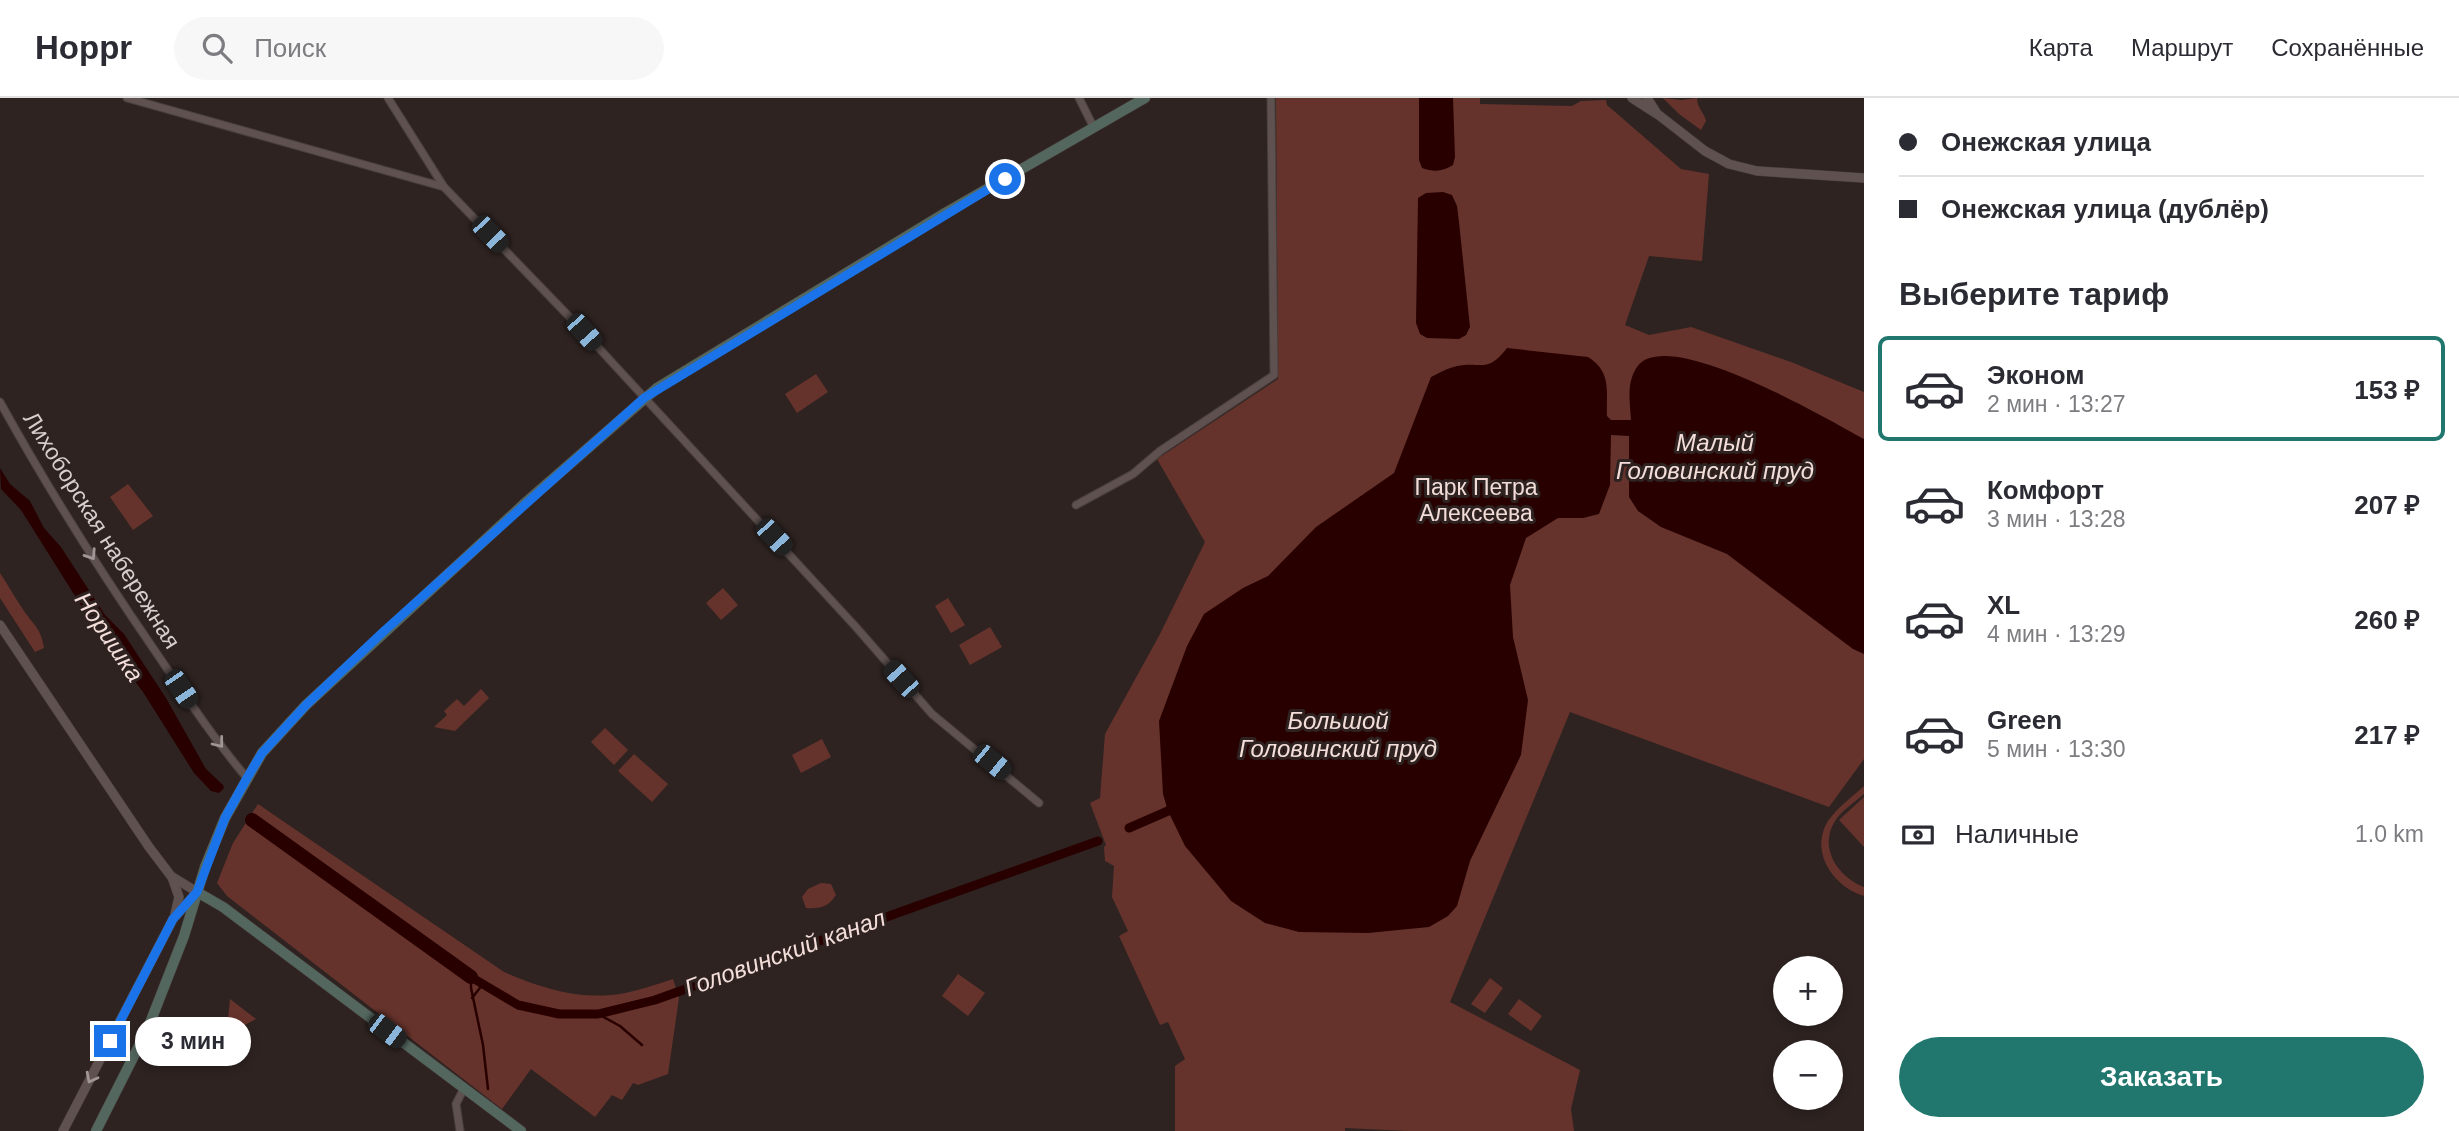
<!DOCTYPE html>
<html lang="ru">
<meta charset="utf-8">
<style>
body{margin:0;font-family:Helvetica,sans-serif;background:#f7f7f7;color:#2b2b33;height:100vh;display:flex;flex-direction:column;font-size:26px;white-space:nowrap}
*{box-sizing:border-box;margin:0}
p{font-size:23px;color:#7c7c81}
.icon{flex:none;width:38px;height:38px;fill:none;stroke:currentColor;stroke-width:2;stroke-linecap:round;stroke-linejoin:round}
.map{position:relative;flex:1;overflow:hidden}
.details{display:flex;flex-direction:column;background:#fff;width:595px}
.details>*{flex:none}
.banner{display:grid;align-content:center;height:154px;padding:0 35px;background:#fff}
.controls{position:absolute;left:1773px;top:858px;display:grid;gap:14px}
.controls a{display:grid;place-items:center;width:70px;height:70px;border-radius:50%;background:#fff;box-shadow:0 4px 10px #0003;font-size:35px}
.end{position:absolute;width:32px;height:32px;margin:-16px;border:9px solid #1a73e8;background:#fff;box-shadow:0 0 0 4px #fff}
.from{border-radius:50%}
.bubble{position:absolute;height:49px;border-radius:24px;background:#fff;box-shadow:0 4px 10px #0003;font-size:23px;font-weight:700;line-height:49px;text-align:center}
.car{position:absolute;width:21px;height:42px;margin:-21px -10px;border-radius:9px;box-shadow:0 0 5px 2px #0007;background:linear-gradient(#222 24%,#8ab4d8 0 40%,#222 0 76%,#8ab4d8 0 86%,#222 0)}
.banner b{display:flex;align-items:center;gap:24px;height:66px;font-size:26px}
.banner b+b{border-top:2px solid #e1e1e2}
.banner i{width:18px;height:18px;background:#2b2b33}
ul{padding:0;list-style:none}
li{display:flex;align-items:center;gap:21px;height:105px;margin:0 14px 10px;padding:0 21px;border:4px solid transparent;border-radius:10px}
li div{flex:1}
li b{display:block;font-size:26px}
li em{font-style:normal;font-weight:700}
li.selected{border-color:#21776d}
li>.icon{width:63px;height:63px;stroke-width:1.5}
h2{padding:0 35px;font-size:32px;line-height:84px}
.pay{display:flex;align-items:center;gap:18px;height:77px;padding:0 35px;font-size:26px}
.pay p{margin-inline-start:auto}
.button{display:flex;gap:14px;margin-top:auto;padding:14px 35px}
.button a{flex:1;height:80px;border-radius:42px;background:#21776d;color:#fff;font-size:28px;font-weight:700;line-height:80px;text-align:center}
header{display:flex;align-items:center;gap:42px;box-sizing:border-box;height:98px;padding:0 35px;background:#fff;border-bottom:2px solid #e1e1e2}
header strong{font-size:33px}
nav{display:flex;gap:38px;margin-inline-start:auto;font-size:24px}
.search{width:490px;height:63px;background:#f7f7f7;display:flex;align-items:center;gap:18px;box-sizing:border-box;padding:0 24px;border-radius:38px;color:#7c7c81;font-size:26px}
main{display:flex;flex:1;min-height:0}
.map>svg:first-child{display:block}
.green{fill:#66332c}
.water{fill:#280000}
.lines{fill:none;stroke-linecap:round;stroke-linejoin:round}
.stream{stroke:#280000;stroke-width:2.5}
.canal{stroke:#280000;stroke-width:9}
.river{stroke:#280000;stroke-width:14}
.minor-casing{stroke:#483f3d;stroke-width:9}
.tertiary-casing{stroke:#483f3d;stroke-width:10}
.secondary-casing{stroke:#483f3d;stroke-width:11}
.minor{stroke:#5e514f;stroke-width:7}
.tertiary{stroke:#5e514f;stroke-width:9}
.secondary{stroke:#53675f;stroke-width:10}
.oneway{stroke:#a19695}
.route{stroke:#1a73e8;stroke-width:9}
.labels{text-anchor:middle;stroke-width:6;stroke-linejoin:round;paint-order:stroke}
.park-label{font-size:23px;fill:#f2dcd8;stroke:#2e2321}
.street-label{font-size:23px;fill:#d7cfce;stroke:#2e2321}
.water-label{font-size:24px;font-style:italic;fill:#f4deda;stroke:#2e2321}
</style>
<header>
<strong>Hoppr</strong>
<div class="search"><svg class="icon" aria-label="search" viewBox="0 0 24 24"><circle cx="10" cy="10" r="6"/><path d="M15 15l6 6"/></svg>Поиск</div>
<nav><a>Карта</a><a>Маршрут</a><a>Сохранённые</a></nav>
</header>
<main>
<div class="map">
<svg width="1864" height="1033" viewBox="0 0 1864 1033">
<rect width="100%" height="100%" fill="#2e2321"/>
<!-- green -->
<g class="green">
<polygon points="1276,0 1480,0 1480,6 1572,8 1581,3 1606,2 1607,7 1681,71 1709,76 1702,163 1649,158 1625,227 1649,237 1691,229 1791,264 1864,294 1864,661 1829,709 1570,614 1450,904 1580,972 1571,1011 1574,1033 1408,1033 1345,1030 1345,1033 1175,1033 1175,968 1185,961 1168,924 1160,927 1119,838 1128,833 1112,799 1114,768 1105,763 1104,749 1106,747 1090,705 1100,700 1105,636 1160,536 1205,444 1157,361 1278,281"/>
<path d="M1663,0l18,2 16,-2c0,10 7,14 9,23l-5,9 -22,-16z"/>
<polygon points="816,276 828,294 797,315 785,296"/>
<polygon points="128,386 153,418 133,432 110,399"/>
<path d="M0,475c8,12 14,23 22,35 10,16 19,19 22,40l-9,4 -35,-54z"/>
<polygon points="723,490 738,507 721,522 706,505"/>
<polygon points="948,500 965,527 951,535 935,508"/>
<polygon points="990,529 1002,549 970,567 959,547"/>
<polygon points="481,591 489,600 455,633 434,629 447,617 444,613 457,601 464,608"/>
<polygon points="605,630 628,652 614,667 591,644"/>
<polygon points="822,641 831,659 801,675 792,657"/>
<polygon points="634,656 668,686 652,704 618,673"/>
<path d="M1864,688v8c-9,8 -22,16 -29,27 -17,27 3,56 29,66v9c-30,-9 -55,-44 -36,-75 9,-13 24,-24 36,-35z"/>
<polygon points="1864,699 1864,749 1839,722"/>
<path d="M258,706l246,168c39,17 78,29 121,21 16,-3 32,-9 48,-14l6,19 -11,76 -30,11 -5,-2 -11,17 -10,-5 -17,22 -64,-48 -29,40 -275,-213 -10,-13 16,-40z"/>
<path d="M821,785l10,1 5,11c-8,12 -16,14 -30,13l-4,-11 6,-8z"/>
<polygon points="958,876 985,895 968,918 942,898"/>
<polygon points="1490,880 1503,890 1485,915 1471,906"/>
<polygon points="230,901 256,921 230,935 227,932"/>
<polygon points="1519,901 1542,918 1531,933 1508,916"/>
</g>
<!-- water -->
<g class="water">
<path d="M1419,0h34l2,59 -2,8c-11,7 -19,7 -31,3l-3,-8z"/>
<polygon points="1443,94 1452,97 1457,108 1459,124 1470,229 1466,237 1459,241 1427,240 1420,236 1416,225 1418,100 1426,95"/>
<path d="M1507,250l81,9c24,15 18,34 19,59l4,4h20c-1,-18 -5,-37 6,-53 29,-43 192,53 227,72v215l-11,-5 -126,-95 -66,-27 -23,-16 -9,-14v-61l-18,-1 -1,50 -11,29 -16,4h-25l-32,20 -16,47 3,52 15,63 -7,55 -51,106 -13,45 -9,10 -19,11 -61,6 -69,-1 -34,-9 -34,-22 -46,-55 -17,-35 -5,-17 -4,-73 28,-75 17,-32 39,-26 25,-12 48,-49 78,-54 37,-96c8,-4 17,-9 26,-11 25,-5 30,8 50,-18z"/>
<polygon points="0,370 10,386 30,403 44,430 61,449 105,517 124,536 166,600 206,671 223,687 224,690 219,695 211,693 194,675 143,594 92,525 21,412 1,391"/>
</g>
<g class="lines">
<!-- stream -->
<g class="stream">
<polyline points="471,879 471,890 483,947 488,991"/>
<polyline points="472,900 483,886"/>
<polyline points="598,916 620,928 642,947"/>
</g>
<!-- canal -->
<g class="canal">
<polyline points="1129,730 1168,713 1176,705"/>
<polyline points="471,879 518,907 559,916 598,916 655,902 1098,743"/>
</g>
<!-- river -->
<polyline class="river" points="252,722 471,879"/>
<defs>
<g id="minor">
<polyline points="127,0 444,89"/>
<polyline points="388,0 444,89 584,234 855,528 932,616 1039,705"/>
<polyline points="1079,0 1094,30"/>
<path d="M0,304c47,85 98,166 153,246 30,44 59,89 94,130"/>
<polyline points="1076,407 1133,376 1160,353 1274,277 1271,0"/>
<polyline points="460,1033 456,1006 464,990"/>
</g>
<g id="tertiary">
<polyline points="1632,0 1660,18 1705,53 1729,66 1757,73 1864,80"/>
<polyline points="1647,0 1656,14"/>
<polyline points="0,527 149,749 171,778 197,794 173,821 63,1033"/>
<polyline points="172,779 179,799 175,816"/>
</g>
<g id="secondary">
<polyline points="197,794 223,809 521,1033"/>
<polyline points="96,1033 148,930 184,838 205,769 225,720 262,655 306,607 525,405 657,290 945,115 1145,0"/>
</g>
</defs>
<!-- minor casing -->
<use href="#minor" class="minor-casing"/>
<!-- tertiary casing -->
<use href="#tertiary" class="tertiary-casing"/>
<!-- secondary casing -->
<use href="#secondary" class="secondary-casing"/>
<!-- minor -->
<use href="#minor" class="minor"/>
<!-- tertiary -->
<use href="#tertiary" class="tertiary"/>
<!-- secondary -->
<use href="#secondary" class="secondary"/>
</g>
<!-- one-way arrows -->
<defs><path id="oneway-chevron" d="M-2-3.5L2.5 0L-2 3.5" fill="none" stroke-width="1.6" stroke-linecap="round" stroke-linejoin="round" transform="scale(1.75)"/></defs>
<g class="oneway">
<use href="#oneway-chevron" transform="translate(91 457) rotate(57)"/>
<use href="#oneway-chevron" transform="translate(219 645) rotate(52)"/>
<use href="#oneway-chevron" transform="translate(91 980) rotate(117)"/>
</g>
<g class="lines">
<!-- route -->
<polyline class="route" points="110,943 173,821 197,794 225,720 247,680 262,655 306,607 383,534 644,300 1005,81"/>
</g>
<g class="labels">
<!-- park labels -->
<g class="park-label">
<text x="1476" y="397">Парк Петра<tspan x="1476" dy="26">Алексеева</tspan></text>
</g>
<!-- street labels -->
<g class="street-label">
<text transform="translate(102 432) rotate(58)" y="8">Лихоборская набережная</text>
</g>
<!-- water labels -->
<g class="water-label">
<text x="1715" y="353">Малый<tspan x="1715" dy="28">Головинский пруд</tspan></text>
<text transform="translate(109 539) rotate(56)" y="8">Норишка</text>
<text x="1338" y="631">Большой<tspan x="1338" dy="28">Головинский пруд</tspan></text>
<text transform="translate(785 855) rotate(-20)" y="8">Головинский канал</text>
</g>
</g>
</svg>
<div class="controls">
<a>+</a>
<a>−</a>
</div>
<i class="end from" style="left:1005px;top:81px"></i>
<i class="end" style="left:110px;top:943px"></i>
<div class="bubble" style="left:135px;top:919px;width:116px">3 мин</div>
<i class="car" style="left:490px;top:136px;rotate:136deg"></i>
<i class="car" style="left:584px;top:234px;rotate:138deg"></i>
<i class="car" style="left:774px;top:439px;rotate:137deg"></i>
<i class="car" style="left:901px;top:581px;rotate:318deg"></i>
<i class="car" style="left:181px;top:591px;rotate:146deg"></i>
<i class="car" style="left:992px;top:664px;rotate:129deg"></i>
<i class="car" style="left:387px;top:933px;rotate:127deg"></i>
</div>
<section class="details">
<div class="banner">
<b><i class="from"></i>Онежская улица</b>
<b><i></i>Онежская улица (дублёр)</b>
</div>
<h2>Выберите тариф</h2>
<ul>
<li class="selected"><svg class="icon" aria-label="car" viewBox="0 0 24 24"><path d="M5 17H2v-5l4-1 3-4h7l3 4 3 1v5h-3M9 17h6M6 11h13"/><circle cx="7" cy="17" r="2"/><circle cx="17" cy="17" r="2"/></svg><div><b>Эконом</b><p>2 мин · 13:27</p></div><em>153 ₽</em></li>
<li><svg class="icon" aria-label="car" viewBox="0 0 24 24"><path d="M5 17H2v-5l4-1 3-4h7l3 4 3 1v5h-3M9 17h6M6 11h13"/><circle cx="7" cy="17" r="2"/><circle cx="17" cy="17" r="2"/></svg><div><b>Комфорт</b><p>3 мин · 13:28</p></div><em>207 ₽</em></li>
<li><svg class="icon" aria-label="car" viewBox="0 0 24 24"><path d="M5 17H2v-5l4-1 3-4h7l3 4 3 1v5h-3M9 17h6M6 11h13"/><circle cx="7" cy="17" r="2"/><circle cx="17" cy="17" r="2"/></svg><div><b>XL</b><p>4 мин · 13:29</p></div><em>260 ₽</em></li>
<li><svg class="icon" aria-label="car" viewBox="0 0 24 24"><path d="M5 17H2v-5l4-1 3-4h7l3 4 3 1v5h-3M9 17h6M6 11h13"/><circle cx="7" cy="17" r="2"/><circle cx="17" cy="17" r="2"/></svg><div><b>Green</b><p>5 мин · 13:30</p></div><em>217 ₽</em></li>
</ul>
<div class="pay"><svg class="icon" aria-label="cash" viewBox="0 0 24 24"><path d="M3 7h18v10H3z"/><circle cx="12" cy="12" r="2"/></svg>Наличные<p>1.0 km</p></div>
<div class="button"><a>Заказать</a></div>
</section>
</main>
